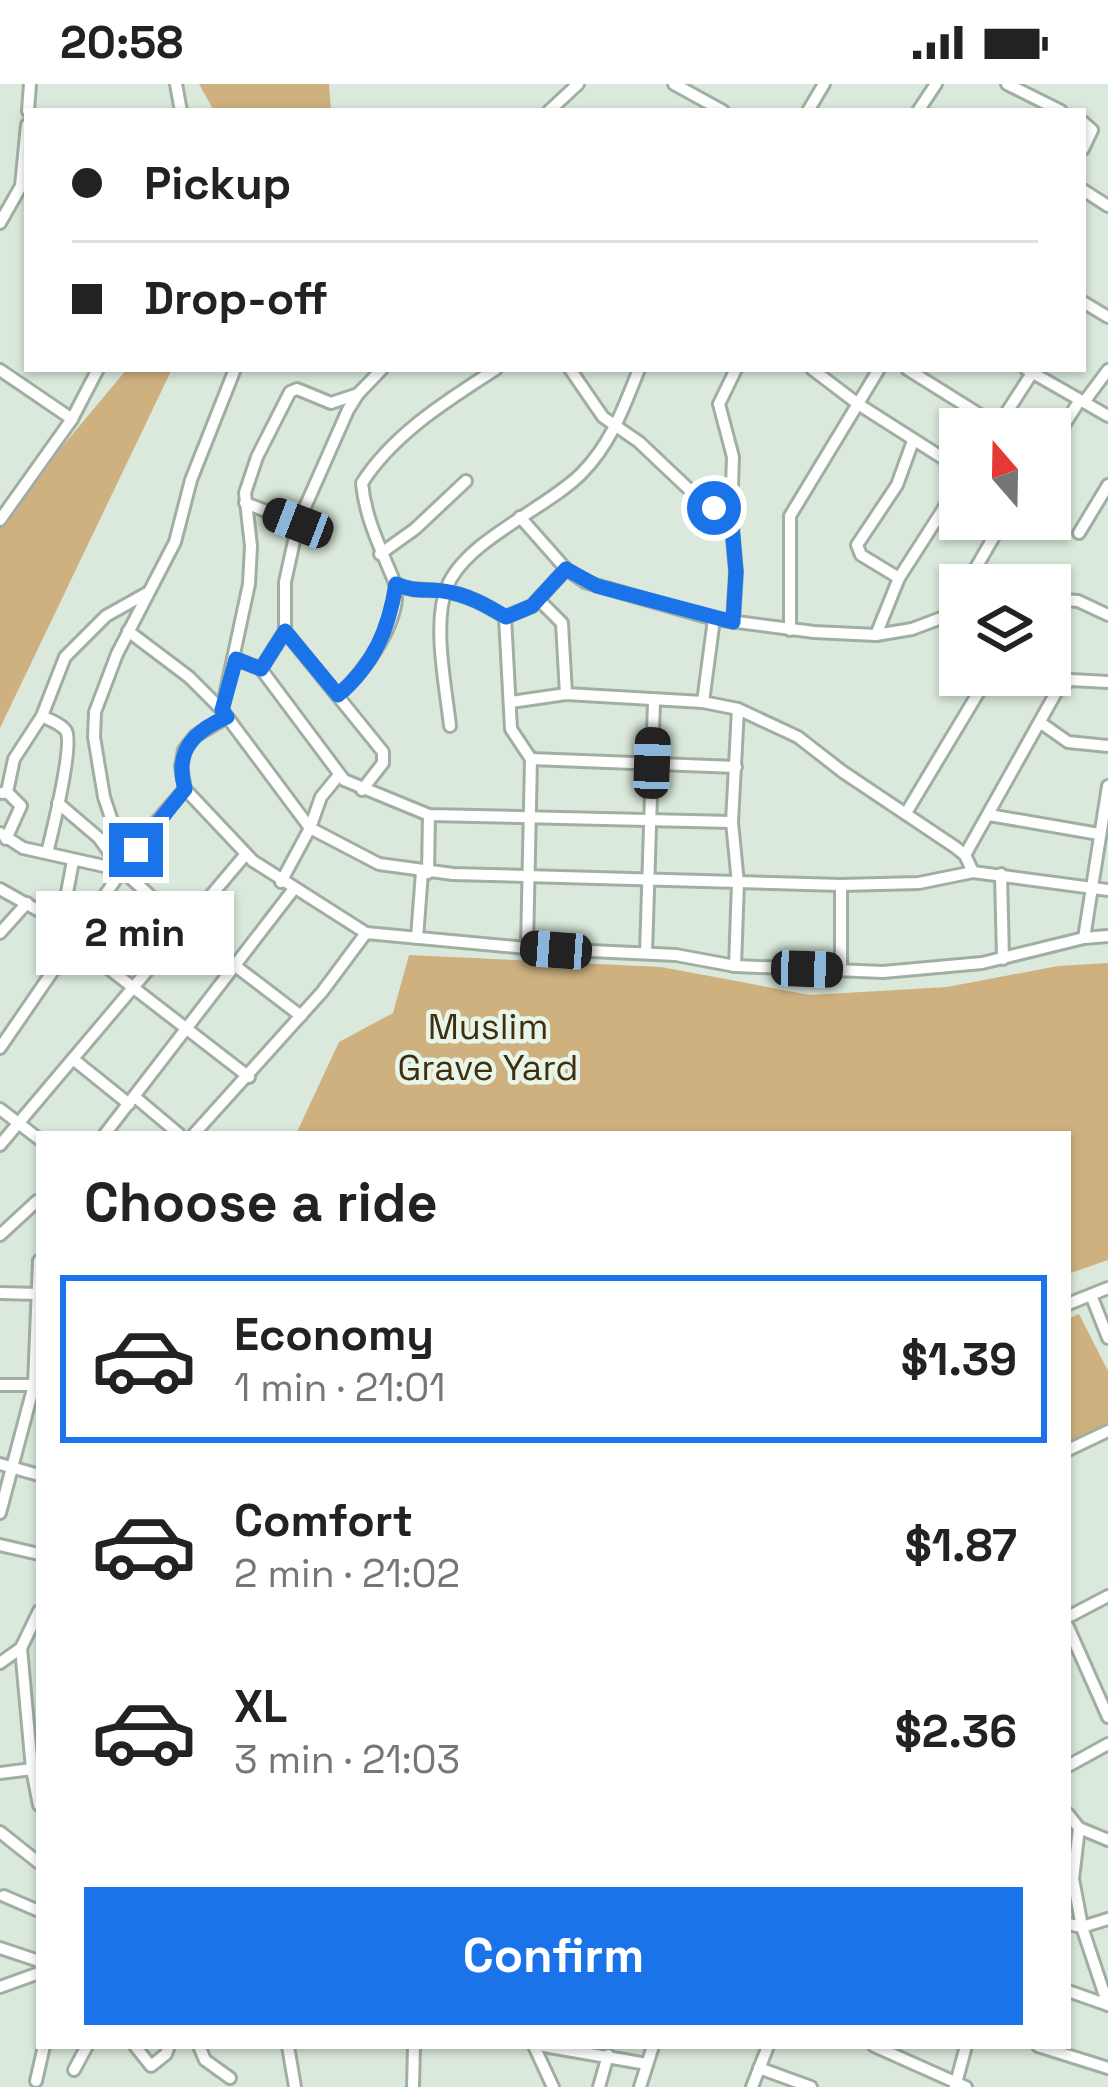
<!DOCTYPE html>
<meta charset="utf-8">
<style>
body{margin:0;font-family:"Space Grotesk",sans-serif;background:#f6f6f6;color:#222;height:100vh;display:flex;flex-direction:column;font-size:45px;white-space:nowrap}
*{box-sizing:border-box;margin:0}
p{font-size:39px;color:#767676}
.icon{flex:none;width:66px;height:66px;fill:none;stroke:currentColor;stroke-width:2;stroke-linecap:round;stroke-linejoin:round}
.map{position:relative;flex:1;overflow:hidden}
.side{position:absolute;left:36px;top:1047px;width:1035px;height:918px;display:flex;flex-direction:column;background:#fff;border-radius:0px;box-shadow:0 3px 9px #0004}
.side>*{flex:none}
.banner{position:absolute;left:24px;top:24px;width:1062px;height:264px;border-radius:0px;box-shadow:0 3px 9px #0004;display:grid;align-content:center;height:264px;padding:0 48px;background:#fff}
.needle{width:78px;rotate:340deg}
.tools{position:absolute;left:939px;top:324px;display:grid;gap:24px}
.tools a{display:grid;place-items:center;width:132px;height:132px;border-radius:0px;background:#fff;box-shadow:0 3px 9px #0004;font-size:60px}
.end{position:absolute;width:54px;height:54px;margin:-27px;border:15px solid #1a73e8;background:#fff;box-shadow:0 0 0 6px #fff}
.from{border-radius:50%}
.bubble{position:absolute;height:84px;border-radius:0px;background:#fff;box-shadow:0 3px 9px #0004;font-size:39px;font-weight:700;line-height:84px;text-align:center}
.car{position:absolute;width:36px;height:72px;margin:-36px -18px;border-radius:15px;box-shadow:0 0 9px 3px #0007;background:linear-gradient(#222 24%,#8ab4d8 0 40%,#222 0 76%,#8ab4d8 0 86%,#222 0)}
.banner b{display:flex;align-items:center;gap:42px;height:114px;font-size:45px}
.banner b+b{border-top:3px solid #e0e0e0}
.banner i{width:30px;height:30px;background:#222}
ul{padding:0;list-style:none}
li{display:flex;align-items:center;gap:36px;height:168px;margin:0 24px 18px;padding:0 24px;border:6px solid transparent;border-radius:0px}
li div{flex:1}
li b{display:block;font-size:45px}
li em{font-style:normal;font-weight:700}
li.on{border-color:#1a73e8}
li>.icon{width:108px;height:108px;stroke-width:1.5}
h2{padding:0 48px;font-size:54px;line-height:144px}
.action{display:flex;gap:24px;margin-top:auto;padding:24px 48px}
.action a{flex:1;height:138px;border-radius:0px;background:#1a73e8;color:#fff;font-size:48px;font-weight:700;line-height:138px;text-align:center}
.status{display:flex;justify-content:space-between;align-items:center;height:84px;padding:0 60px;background:#fff;direction:ltr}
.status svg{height:33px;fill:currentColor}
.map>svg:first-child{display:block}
.green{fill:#cfb180}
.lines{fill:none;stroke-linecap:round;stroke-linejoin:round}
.minor-casing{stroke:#a1afa2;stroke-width:16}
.minor{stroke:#fff;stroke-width:10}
.route{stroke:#1a73e8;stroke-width:15}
.labels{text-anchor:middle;stroke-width:9;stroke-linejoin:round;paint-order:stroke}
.park-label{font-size:36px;fill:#402e0f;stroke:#e7f6e8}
</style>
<div class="status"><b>20:58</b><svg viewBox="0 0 49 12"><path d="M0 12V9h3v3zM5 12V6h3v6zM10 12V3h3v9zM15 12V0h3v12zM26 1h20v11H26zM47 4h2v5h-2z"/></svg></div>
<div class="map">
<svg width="1108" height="2003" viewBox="0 0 1108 2003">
<rect width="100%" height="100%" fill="#dae9db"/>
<!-- green -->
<g class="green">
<polygon points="199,0 329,0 331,27 214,27"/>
<polygon points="127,285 172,285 0,644 0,437"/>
<polygon points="409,871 661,883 810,911 947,903 1058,882 1108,879 1108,1176 1068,1190 1068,1050 296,1050 339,958 393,929"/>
<polygon points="1079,1230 1108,1287 1108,1350 1068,1367 1068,1235"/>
</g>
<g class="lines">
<defs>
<g id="minor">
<polyline points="176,0 181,27"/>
<polyline points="674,0 723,27"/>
<polyline points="1007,0 1061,27"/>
<polyline points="28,27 30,0"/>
<polyline points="549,27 578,0"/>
<polyline points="808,27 824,0"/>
<polyline points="918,27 936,0"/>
<polyline points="1083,38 1092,46 1083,65"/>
<polyline points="1083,106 1108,122"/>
<polyline points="0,139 21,102 27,41"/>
<polyline points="1083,218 1108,233"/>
<polyline points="570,285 603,333 639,358 695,411 731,431"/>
<polyline points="812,285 858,320 960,385"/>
<polyline points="907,285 998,342"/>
<polyline points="1026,285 1108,332"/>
<polyline points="0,286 72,335"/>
<polyline points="1084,318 1108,286"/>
<polyline points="996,345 1032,289"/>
<polyline points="1050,363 1080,316"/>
<polyline points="245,419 298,439"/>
<polyline points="520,433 566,485 585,498 714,535 814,548 876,551 912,545 960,527"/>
<polyline points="0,436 72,335 98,285"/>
<polyline points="1079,449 1108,401"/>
<polyline points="380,470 415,445 466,397"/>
<polyline points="899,494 861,471 857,461 897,401 913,357"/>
<path d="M396,500c16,8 30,5 47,7 23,3 43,14 62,26"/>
<polyline points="966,501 1004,435"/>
<polyline points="1050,515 1078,517 1108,531"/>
<polyline points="539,516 562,539 566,610"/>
<polyline points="505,533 511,645 531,675 527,864"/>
<polyline points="505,533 532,522 566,485"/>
<polyline points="733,538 736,488 731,431 733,373 719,320 736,285"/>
<polyline points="790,546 790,432 879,285"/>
<polyline points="128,547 189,593 222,626 310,744 379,780 453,790 841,801 919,799 973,788 1108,806"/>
<polyline points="285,547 383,668 383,679 362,706"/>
<polyline points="876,551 899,494 960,399"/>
<polyline points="236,575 261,585 344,696 429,731 732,738"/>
<polyline points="261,585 285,547 285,498 298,439 348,326 358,310 382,285"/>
<path d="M338,611c25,-20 68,-80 56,-114 -13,-32 -29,-63 -32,-98 32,-50 86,-83 134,-114"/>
<polyline points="511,618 566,610 703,618 738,625 798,653 843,688 955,763 965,771 973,788"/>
<polyline points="703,618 714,535"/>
<polyline points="222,626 249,500 251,462 245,409 257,373 290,308 297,305 331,319 358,310"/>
<path d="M42,632c7,4 20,8 24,15 8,14 -14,102 -19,122"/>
<polyline points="227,633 195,652 184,666 181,682 185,705 253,777 366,849 527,864 676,871 735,882 883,888 982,879 1084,854 1108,852"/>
<polyline points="1041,639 1068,658 1108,662"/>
<path d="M450,642c-4,-38 -18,-103 -3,-139 19,-47 99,-78 134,-113 30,-30 43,-67 58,-105"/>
<polyline points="531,675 736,683"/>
<polyline points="7,708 14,675 42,632 65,573 106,532 147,509"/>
<polyline points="2,709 7,708 21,722 6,755"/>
<polyline points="58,719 99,754 122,786 183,842 301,932"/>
<polyline points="906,729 989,591"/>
<polyline points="989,731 1099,750"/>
<polyline points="0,749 23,764 122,786"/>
<polyline points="965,771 1058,605 1071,596 1108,598"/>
<polyline points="122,786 123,770 104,713 94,653 95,628 117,570 175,458 191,396 235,285"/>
<polyline points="428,789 429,731"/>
<polyline points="1001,790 1003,875"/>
<polyline points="281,798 310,744 321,713 339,691"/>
<polyline points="841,801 841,886"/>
<polyline points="0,805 59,838 73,857 249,993"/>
<polyline points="52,834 66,814 73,777"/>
<polyline points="0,849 27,819"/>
<polyline points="417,854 422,788"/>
<polyline points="1084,854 1108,702"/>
<polyline points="646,869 654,617"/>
<polyline points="735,882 738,799 732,738 738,625"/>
<polyline points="0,964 151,744 185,705"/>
<polyline points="73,975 129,1020"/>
<polyline points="135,1013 179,1050"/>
<polyline points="0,1025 39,1055"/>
<polyline points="105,1050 293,806"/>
<polyline points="194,1050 322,908 366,849"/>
<polyline points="0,1061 246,770"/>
<polyline points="0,1151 37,1117"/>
<polyline points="0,1209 39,1210"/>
<polyline points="1091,1211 1108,1254"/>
<polyline points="1068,1220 1108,1204"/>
<polyline points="0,1301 36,1301"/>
<polyline points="1068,1366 1108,1347"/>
<polyline points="0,1380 39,1391"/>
<polyline points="0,1429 34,1301 39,1177"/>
<polyline points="0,1461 39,1470"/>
<polyline points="1068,1533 1108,1512"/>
<polyline points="1068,1543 1108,1633"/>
<polyline points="21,1564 32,1685 39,1721"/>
<polyline points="0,1579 21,1564 39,1527"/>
<polyline points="1068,1682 1108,1660"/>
<polyline points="0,1689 32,1685"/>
<polyline points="1068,1730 1079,1744 1108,1756"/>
<polyline points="1079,1744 1073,1795 1082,1843 1108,1835"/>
<polyline points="0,1748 39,1779"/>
<polyline points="4,1812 39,1827"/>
<polyline points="1068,1840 1082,1843 1108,1921"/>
<polyline points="0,1864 39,1877"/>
<polyline points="0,1903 39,1889"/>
<polyline points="1068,1907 1108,1921"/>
<polyline points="135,1962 151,1982 166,1970 169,1962"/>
<polyline points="199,1962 205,1976 230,1994"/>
<polyline points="288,1962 295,2003"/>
<polyline points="534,1962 553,2003"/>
<polyline points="544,1962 647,1980"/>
<polyline points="874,1962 966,2003"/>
<polyline points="1038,1962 1108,1984"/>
<polyline points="759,1984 811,2003"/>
<polyline points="74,1986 87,1962"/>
<polyline points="36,1997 44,1962"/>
<polyline points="413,2003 414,1962"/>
<polyline points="599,2003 608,1971"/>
<polyline points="640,2003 653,1962"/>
<polyline points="752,2003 768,1962"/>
<polyline points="955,2003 966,1962"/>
</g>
</defs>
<!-- minor casing -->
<use href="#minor" class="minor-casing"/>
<!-- minor -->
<use href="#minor" class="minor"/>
</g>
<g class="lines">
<!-- route -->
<path class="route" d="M136,766l49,-61c-11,-37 8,-58 42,-72l-5,-7 14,-51 25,10 24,-38 53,64c36,-30 51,-67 58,-111 16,8 30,5 47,7 23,3 43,14 63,26l26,-11 34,-37 31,17 136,36 3,-50 -5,-57 -17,-7"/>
</g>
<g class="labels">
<!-- park labels -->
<g class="park-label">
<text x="488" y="955">Muslim<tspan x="488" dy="41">Grave Yard</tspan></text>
</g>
</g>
</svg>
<div class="tools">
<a><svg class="needle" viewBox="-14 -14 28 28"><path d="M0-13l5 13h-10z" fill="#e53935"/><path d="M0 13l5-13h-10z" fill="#767676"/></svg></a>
<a><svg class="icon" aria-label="layers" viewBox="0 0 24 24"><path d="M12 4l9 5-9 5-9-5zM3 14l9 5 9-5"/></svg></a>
</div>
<i class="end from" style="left:714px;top:424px"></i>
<i class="end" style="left:136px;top:766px"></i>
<div class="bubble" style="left:36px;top:807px;width:198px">2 min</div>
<i class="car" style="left:298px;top:439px;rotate:291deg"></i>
<i class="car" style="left:652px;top:679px;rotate:2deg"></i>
<i class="car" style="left:556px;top:866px;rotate:274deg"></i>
<i class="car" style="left:807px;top:885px;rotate:92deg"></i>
<div class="banner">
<b><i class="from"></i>Pickup</b>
<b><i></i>Drop-off</b>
</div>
<section class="side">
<h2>Choose a ride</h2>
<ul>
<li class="on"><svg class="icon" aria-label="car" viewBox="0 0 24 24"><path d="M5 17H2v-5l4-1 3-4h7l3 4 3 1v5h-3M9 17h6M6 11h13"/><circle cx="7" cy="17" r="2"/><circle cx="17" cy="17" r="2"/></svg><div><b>Economy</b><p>1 min · 21:01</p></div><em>$1.39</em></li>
<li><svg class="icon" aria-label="car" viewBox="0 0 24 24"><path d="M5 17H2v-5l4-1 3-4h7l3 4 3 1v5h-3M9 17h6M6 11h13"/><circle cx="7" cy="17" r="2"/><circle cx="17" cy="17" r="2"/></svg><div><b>Comfort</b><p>2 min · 21:02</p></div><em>$1.87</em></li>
<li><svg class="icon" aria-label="car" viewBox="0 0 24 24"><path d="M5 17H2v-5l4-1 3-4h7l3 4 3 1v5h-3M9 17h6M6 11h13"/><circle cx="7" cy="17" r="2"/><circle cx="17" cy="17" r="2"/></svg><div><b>XL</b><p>3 min · 21:03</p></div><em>$2.36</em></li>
</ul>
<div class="action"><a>Confirm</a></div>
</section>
</div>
